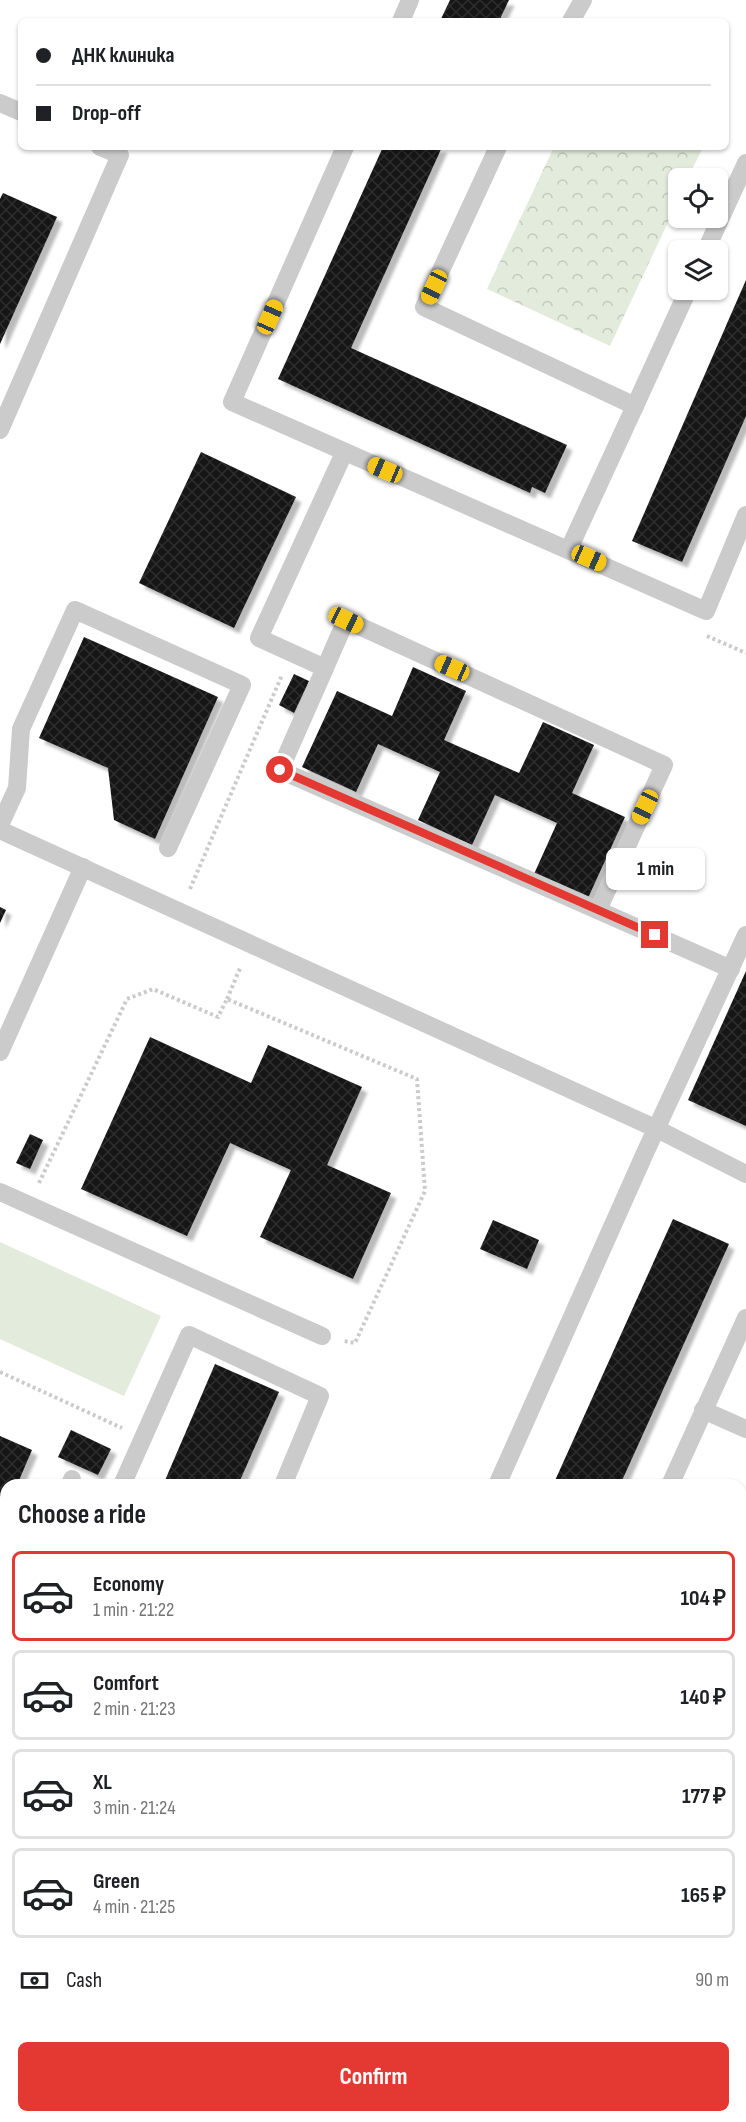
<!DOCTYPE html>
<meta charset="utf-8">
<style>
body{margin:0;font-family:"Sofia Sans Condensed",sans-serif;background:#f6f6f6;color:#202124;height:100vh;display:flex;flex-direction:column;font-size:22px;white-space:nowrap}
*{box-sizing:border-box;margin:0}
p{font-size:20px;color:#757577}
.icon{flex:none;width:33px;height:33px;fill:none;stroke:currentColor;stroke-width:2;stroke-linecap:round;stroke-linejoin:round}
.map{position:relative;flex:1;overflow:hidden}
.details{position:absolute;left:0px;top:1479px;width:747px;height:644px;display:flex;flex-direction:column;background:#fff;border-radius:18px 18px 0 0;box-shadow:0 2px 4px #0004}
.details>*{flex:none}
.hud{position:absolute;left:18px;top:18px;width:711px;height:132px;border-radius:9px;box-shadow:0 2px 4px #0004;display:grid;align-content:center;height:132px;padding:0 18px;background:#fff}
.controls{position:absolute;left:668px;top:168px;display:grid;gap:12px}
.controls a{display:grid;place-items:center;width:60px;height:60px;border-radius:9px;background:#fff;box-shadow:0 2px 4px #0004;font-size:30px}
.end{position:absolute;width:27px;height:27px;margin:-14px;border:8px solid #e43832;background:#fff;box-shadow:0 0 0 3px #fff}
.from{border-radius:50%}
.bubble{position:absolute;height:42px;border-radius:9px;background:#fff;box-shadow:0 2px 4px #0004;font-size:20px;font-weight:700;line-height:42px;text-align:center}
.car{position:absolute;width:18px;height:36px;margin:-18px -9px;border-radius:8px;box-shadow:0 0 4px 2px #0007;background:linear-gradient(#f5c518 24%,#345 0 40%,#f5c518 0 76%,#345 0 86%,#f5c518 0)}
.hud b{display:flex;align-items:center;gap:21px;height:57px;font-size:22px}
.hud b+b{border-top:2px solid #e0e0e0}
.hud i{width:15px;height:15px;background:#202124}
ul{padding:0;list-style:none}
li{display:flex;align-items:center;gap:18px;height:90px;margin:0 12px 9px;padding:0 6px;border:3px solid #e0e0e0;border-radius:9px}
li div{flex:1}
li b{display:block;font-size:22px}
li em{font-style:normal;font-weight:700}
li.current{border-color:#e43832}
li>.icon{width:54px;height:54px;stroke-width:1.5}
h2{padding:0 18px;font-size:27px;line-height:72px}
.pay{display:flex;align-items:center;gap:15px;height:66px;padding:0 18px;font-size:22px}
.pay p{margin-inline-start:auto}
.cta{display:flex;gap:12px;margin-top:auto;padding:12px 18px}
.cta a{flex:1;height:69px;border-radius:9px;background:#e43832;color:#fff;font-size:24px;font-weight:700;line-height:69px;text-align:center}
.map>svg:first-child{display:block}
.park{fill:url(#park-crowns)}
.pitch{fill:#e2ebdc}
.building{fill:url(#building-cross-hatch);filter:url(#shadow)}
.lines{fill:none;stroke-linecap:round;stroke-linejoin:round}
.path{stroke:#cbcbcb;stroke-width:4;stroke-dasharray:3 3;stroke-linecap:butt}
.lane{stroke:#cbcbcb;stroke-width:18}
.route{stroke:#e43832;stroke-width:8}
</style>
<div class="map">
<svg width="746" height="2122" viewBox="0 0 746 2122">
<defs>
<pattern id="park-crowns" width="20" height="18" patternUnits="userSpaceOnUse" patternTransform="scale(1.5)"><rect width="20" height="18" fill="#e2ebdc"/><path d="M2 6a3 3 0 1 1 6 0M12 15a3 3 0 1 1 6 0" fill="none" stroke="#c2cabd"/></pattern>
<pattern id="building-cross-hatch" width="8" height="8" patternUnits="userSpaceOnUse" patternTransform="scale(1.5)"><rect width="8" height="8" fill="#151515"/><path d="M0 0l8 8M0 8l8-8" fill="none" stroke="#2f2f2f"/></pattern>
<filter id="shadow"><feDropShadow dx="5.5" dy="5.5" stdDeviation="1.5" flood-color="#0004"/></filter>
</defs>
<rect width="100%" height="100%" fill="#fff"/>
<!-- park -->
<polygon class="park" points="554,147 703,147 688,178 678,178 678,201 610,346 487,289"/>
<!-- pitch -->
<polygon class="pitch" points="0,1242 161,1316 124,1396 0,1339"/>
<!-- building -->
<g class="building">
<polygon points="450,0 509,0 499,21 440,21"/>
<polygon points="383,147 442,147 351,348 567,445 545,493 532,487 530,493 278,379"/>
<polygon points="3,193 57,217 0,344 0,199"/>
<polygon points="746,280 746,416 682,562 632,541"/>
<polygon points="201,452 296,497 234,628 139,583"/>
<polygon points="84,637 218,697 155,839 114,820 108,768 39,738"/>
<polygon points="413,667 466,691 444,740 519,773 543,722 594,745 572,793 625,817 588,898 534,874 557,823 495,795 472,845 418,820 440,772 378,744 356,792 302,767 337,691 392,716"/>
<polygon points="294,674 309,681 294,713 279,705"/>
<polygon points="0,907 6,910 0,923"/>
<polygon points="746,971 746,1126 688,1100"/>
<polygon points="150,1037 251,1083 268,1045 362,1087 327,1165 391,1193 353,1279 260,1237 291,1170 230,1143 187,1236 81,1189"/>
<polygon points="30,1134 43,1140 30,1169 16,1163"/>
<polygon points="673,1219 729,1244 620,1485 553,1485"/>
<polygon points="493,1220 539,1240 527,1269 480,1249"/>
<polygon points="215,1364 279,1392 238,1485 163,1485"/>
<polygon points="71,1430 111,1449 98,1475 58,1457"/>
<polygon points="0,1436 32,1450 17,1485 6,1485 6,1511 0,1525 6,1527 6,1574 0,1588"/>
<polygon points="742,1489 746,1491 746,1552 741,1550"/>
<polygon points="6,1835 6,1991 0,2005 0,1849"/>
<polygon points="0,2009 6,2011 6,2078 0,2075"/>
<polygon points="746,2107 746,2122 739,2122"/>
<polygon points="94,2116 245,2116 257,2122 106,2122"/>
</g>
<g class="lines">
<!-- path -->
<g class="path">
<polyline points="707,636 746,653"/>
<polyline points="190,889 282,675"/>
<polyline points="227,999 241,966"/>
<polyline points="39,1183 127,999 153,989 218,1017 227,999 417,1079 425,1191 355,1343 344,1341"/>
<polyline points="0,1372 122,1428"/>
</g>
<!-- lane -->
<g class="lane">
<polyline points="401,21 410,0"/>
<polyline points="571,21 583,0"/>
<polyline points="0,103 21,112"/>
<polyline points="345,147 232,402 706,611 746,515"/>
<polyline points="498,147 424,307 635,406 688,290"/>
<polyline points="706,250 746,163"/>
<polyline points="0,430 120,155 100,147"/>
<polyline points="344,453 259,638 325,668 346,620 664,765 598,910"/>
<polyline points="569,549 635,406"/>
<polyline points="325,668 280,770 731,969"/>
<polyline points="0,825 17,788 21,729 75,610 242,685 168,848"/>
<polyline points="0,830 657,1129 746,1174"/>
<polyline points="0,1052 83,867"/>
<polyline points="0,1192 322,1336"/>
<polyline points="703,1410 746,1429"/>
<polyline points="70,1485 72,1479"/>
<polyline points="122,1485 189,1335 320,1396 283,1485"/>
<polyline points="497,1485 645,1153 746,935"/>
<polyline points="670,1485 746,1318"/>
<polyline points="741,1617 746,1620"/>
<polyline points="0,1643 6,1629"/>
<polyline points="0,1692 6,1695"/>
<polyline points="0,1757 6,1745"/>
<polyline points="741,2035 746,2025"/>
<polyline points="341,2116 353,2122"/>
<polyline points="609,2116 613,2122"/>
<polyline points="700,2122 702,2116"/>
</g>
</g>
<g class="lines">
<!-- route -->
<polyline class="route" points="280,770 655,935"/>
</g>
</svg>
<div class="controls">
<a><svg class="icon" aria-label="locate" viewBox="0 0 24 24"><circle cx="12" cy="12" r="6"/><path d="M12 2v4M12 18v4M2 12h4M18 12h4"/></svg></a>
<a><svg class="icon" aria-label="layers" viewBox="0 0 24 24"><path d="M12 4l9 5-9 5-9-5zM3 14l9 5 9-5"/></svg></a>
</div>
<i class="end from" style="left:280px;top:770px"></i>
<i class="end" style="left:655px;top:935px"></i>
<div class="bubble" style="left:606px;top:848px;width:99px">1 min</div>
<i class="car" style="left:434px;top:287px;rotate:205deg"></i>
<i class="car" style="left:270px;top:317px;rotate:24deg"></i>
<i class="car" style="left:385px;top:470px;rotate:293deg"></i>
<i class="car" style="left:589px;top:558px;rotate:114deg"></i>
<i class="car" style="left:346px;top:620px;rotate:115deg"></i>
<i class="car" style="left:452px;top:668px;rotate:294deg"></i>
<i class="car" style="left:645px;top:807px;rotate:205deg"></i>
<div class="hud">
<b><i class="from"></i>ДНК клиника</b>
<b><i></i>Drop-off</b>
</div>
<section class="details">
<h2>Choose a ride</h2>
<ul>
<li class="current"><svg class="icon" aria-label="car" viewBox="0 0 24 24"><path d="M5 17H2v-5l4-1 3-4h7l3 4 3 1v5h-3M9 17h6M6 11h13"/><circle cx="7" cy="17" r="2"/><circle cx="17" cy="17" r="2"/></svg><div><b>Economy</b><p>1 min · 21:22</p></div><em>104 ₽</em></li>
<li><svg class="icon" aria-label="car" viewBox="0 0 24 24"><path d="M5 17H2v-5l4-1 3-4h7l3 4 3 1v5h-3M9 17h6M6 11h13"/><circle cx="7" cy="17" r="2"/><circle cx="17" cy="17" r="2"/></svg><div><b>Comfort</b><p>2 min · 21:23</p></div><em>140 ₽</em></li>
<li><svg class="icon" aria-label="car" viewBox="0 0 24 24"><path d="M5 17H2v-5l4-1 3-4h7l3 4 3 1v5h-3M9 17h6M6 11h13"/><circle cx="7" cy="17" r="2"/><circle cx="17" cy="17" r="2"/></svg><div><b>XL</b><p>3 min · 21:24</p></div><em>177 ₽</em></li>
<li><svg class="icon" aria-label="car" viewBox="0 0 24 24"><path d="M5 17H2v-5l4-1 3-4h7l3 4 3 1v5h-3M9 17h6M6 11h13"/><circle cx="7" cy="17" r="2"/><circle cx="17" cy="17" r="2"/></svg><div><b>Green</b><p>4 min · 21:25</p></div><em>165 ₽</em></li>
</ul>
<div class="pay"><svg class="icon" aria-label="cash" viewBox="0 0 24 24"><path d="M3 7h18v10H3z"/><circle cx="12" cy="12" r="2"/></svg>Cash<p>90 m</p></div>
<div class="cta"><a>Confirm</a></div>
</section>
</div>
